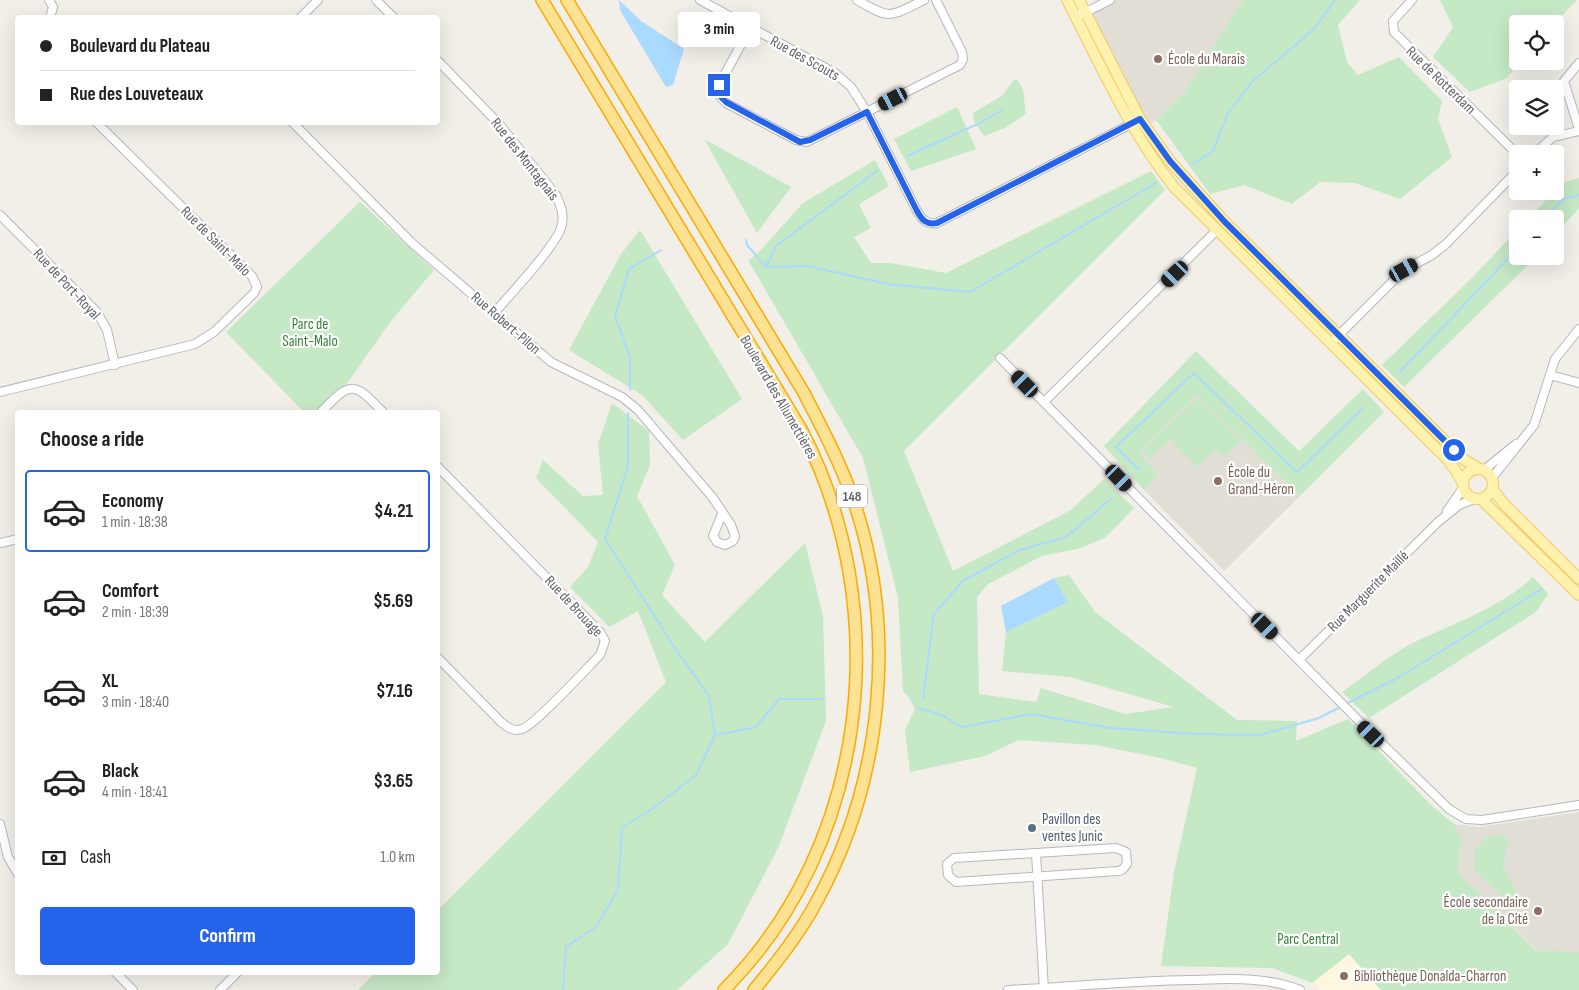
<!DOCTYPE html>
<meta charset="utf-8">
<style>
body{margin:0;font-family:"Sofia Sans Condensed",sans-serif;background:#f6f6f6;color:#222;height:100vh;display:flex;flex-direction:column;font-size:19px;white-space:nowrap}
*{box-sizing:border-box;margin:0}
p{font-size:16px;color:#767676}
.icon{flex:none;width:28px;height:28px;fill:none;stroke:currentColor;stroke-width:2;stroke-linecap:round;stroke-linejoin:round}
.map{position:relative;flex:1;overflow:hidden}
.details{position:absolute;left:15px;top:410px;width:425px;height:565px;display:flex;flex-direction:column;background:#fff;border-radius:5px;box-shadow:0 5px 20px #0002}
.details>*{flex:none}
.hud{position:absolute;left:15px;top:15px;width:425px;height:110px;border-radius:5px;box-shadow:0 5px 20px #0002;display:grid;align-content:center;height:110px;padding:0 25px;background:#fff}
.tools{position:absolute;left:1509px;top:15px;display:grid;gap:10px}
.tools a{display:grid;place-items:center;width:55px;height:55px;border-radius:5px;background:#fff;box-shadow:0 5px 20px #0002;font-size:25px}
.end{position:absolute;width:22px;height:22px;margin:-11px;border:6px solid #2563eb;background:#fff;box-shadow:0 0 0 2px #fff}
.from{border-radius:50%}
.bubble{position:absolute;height:35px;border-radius:5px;background:#fff;box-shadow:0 5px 20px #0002;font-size:16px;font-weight:700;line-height:35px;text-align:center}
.car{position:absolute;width:15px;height:30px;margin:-15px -8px;border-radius:6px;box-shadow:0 0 4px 1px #0007;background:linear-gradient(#222 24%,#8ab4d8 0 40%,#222 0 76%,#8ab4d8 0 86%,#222 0)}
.hud b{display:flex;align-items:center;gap:18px;height:48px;font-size:19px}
.hud b+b{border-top:1px solid #e0e0e0}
.hud i{width:12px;height:12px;background:#222}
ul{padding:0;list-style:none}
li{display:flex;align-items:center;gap:15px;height:82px;margin:0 10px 8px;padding:0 15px;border:2px solid transparent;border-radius:5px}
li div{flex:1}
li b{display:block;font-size:19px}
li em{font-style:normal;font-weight:700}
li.active{border-color:#2563eb}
li>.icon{width:45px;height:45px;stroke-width:1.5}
h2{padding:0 25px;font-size:22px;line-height:60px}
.pay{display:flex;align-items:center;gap:12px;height:55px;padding:0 25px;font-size:19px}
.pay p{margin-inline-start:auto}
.cta{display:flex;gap:10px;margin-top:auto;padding:10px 25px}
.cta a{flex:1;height:58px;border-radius:5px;background:#2563eb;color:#fff;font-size:20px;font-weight:700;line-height:58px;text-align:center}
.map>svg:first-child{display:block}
.commercial{fill:#fef7e0}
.education{fill:#e1ded6}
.green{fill:#c5e8c5}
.water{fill:#aadaff}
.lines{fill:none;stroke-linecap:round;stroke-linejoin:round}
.stream{stroke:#aadaff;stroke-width:2}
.minor-casing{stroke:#b5b8bc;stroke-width:10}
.major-casing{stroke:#f2c960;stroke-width:12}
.highway-casing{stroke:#f9ab00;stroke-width:14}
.minor{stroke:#fff;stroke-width:8}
.major{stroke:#fff2af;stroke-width:10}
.highway{stroke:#fde293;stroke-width:11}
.route{stroke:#2563eb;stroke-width:6}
.education-dot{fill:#8d6e63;stroke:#fff;stroke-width:2}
.service-dot{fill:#5c6f8a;stroke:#fff;stroke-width:2}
.labels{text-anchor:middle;stroke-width:4.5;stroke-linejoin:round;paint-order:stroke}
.shield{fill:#fff;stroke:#8f9295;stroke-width:1}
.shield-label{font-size:14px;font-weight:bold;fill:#5f6368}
.street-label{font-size:15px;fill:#5f6368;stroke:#fff}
.education-label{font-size:15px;fill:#785e54;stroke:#fff;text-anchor:start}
.park-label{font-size:15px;fill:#348238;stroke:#fff}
.service-label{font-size:15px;fill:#4e5e75;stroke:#fff;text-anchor:start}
</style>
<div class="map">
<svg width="1579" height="990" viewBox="0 0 1579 990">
<rect width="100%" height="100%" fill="#f1efe8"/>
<!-- commercial -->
<polygon class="commercial" points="1349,954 1381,990 1320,990 1312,983"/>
<!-- education -->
<g class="education">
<polygon points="1110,0 1243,0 1184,93 1156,120 1145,128 1086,13"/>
<polygon points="1197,395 1300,496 1224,571 1143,489 1158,474 1139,452"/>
<polygon points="1579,812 1579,952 1536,950 1457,872 1461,841 1454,824 1479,827"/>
</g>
<!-- green -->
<g class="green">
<polygon points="1243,0 1360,0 1338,25 1347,62 1358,75 1399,57 1442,101 1438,119 1452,157 1400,199 1355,183 1320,182 1292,204 1244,185 1210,194 1156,120 1184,93"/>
<polygon points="1440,0 1577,0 1554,24 1518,24 1518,61 1520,61 1507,78 1470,92 1433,57 1453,27"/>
<polygon points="1017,79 1023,90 1026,114 1005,128 984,136 973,120 974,112 1002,96 1013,81"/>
<polygon points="957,107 976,149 911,171 894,139"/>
<polygon points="704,139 791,187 757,233"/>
<polygon points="875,160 889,186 859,204 871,228 854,237 871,263 891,263 946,273 1151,171 1165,190 904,451 953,571 1071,510 1104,479 1134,508 1106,537 1081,548 1042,556 988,584 977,597 979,694 1036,702 1041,688 1125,714 1174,707 1070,677 1002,671 1006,632 1068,602 1054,578 1069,575 1095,612 1237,720 1297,721 1296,741 1348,719 1430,804 1454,824 1461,840 1457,872 1535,950 1579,952 1579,990 1381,990 1349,954 1312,983 1272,968 1161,966 1174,872 1197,768 1161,758 1095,745 1019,740 985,756 910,772 905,730 915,709 909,697 903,691 898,598 863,458 748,260 757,254 803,203"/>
<polygon points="1579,178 1579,208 1555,235 1555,219 1528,219 1562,183"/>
<polygon points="360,202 434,270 391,321 348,382 314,412 304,412 226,332"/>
<polygon points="640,230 742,399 683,440 642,395 569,350 621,254"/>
<polygon points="1517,230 1518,256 1537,256 1404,387 1382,365 1473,277"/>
<polygon points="1196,351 1299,451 1363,389 1384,412 1300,496 1197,395 1139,452 1158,474 1143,489 1104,446"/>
<polygon points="1198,398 1241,441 1224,457 1216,449 1197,467 1170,439 1150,458 1143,450"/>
<polygon points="612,403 649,431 650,465 637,496 675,565 662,595 705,642 805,543 823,616 826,721 778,848 728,944 677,990 358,990 375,973 438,972 438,910 666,682 638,611 609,627 570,587 588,567 598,542 536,478 543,460 583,496 603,495 598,444"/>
<path d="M1533,577l15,17 -12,18 -167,106 -27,-26c23,-16 52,-41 77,-52 38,-18 82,-33 114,-63z"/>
<polygon points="1503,834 1508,841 1503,868 1524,907 1519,912 1474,870 1475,850 1486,837"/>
</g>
<!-- water -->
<g class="water">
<polygon points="619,0 641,21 684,49 673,85 666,87 620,10"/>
<polygon points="1054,578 1068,602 1006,632 1001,606"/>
</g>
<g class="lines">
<!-- stream -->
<g class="stream">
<polyline points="907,156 982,122 1002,110"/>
<polyline points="1193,164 1213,151 1228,113 1253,81 1315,28 1335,0"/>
<polyline points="1545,219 1563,199 1579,195"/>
<polyline points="746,240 747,245 766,267 808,266 887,284 970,292 1156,183"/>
<polyline points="766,266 776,246 877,171"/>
<polyline points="1400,372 1518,248"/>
<polyline points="630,390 630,358 615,316 629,269 661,250"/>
<polyline points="628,413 628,466 605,539 677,651 709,696 715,735"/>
<polyline points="1139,470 1116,447 1194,373 1297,472 1363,408"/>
<polyline points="923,698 934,614 964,580 1020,550 1066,537 1111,499"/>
<polyline points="1346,704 1396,679 1542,589"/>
<polyline points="919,708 941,715 962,727 1031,714 1110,728 1195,734 1260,735 1319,718 1342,706"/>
<polyline points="563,990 566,947 596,927 618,890 622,828 655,807 696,775 715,735 756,727 779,699 822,699"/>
</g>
<defs>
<g id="minor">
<polyline points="49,0 53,7 50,18"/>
<polyline points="376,0 394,18"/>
<path d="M700,0l135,73 16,14 16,25 50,99c5,8 9,14 20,12l198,-101"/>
<path d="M857,0c34,20 32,17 67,0"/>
<polyline points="1412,0 1393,21 1394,32 1518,155"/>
<polyline points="1076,17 1110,0"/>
<polyline points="300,18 318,0"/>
<polyline points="750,28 719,85 718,94 726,103 796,140 807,142 960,65 963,59 962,52 936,0"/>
<path d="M438,61l62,64 56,70c5,11 9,21 5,33 -7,20 -51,67 -67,85"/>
<polyline points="1579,63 1564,81 1579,129"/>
<polyline points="292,122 412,243 551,362 622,397 638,410 713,498 731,525 735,536 733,541 725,545 717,542 713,536 722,514"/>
<polyline points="1534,154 1553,137 1579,131"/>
<polyline points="0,215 97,312 107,330 115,365"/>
<polyline points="1335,339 1404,270 1432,255 1446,244 1518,170"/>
<polyline points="1000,358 1363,725 1449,809 1466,819 1482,820 1579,805"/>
<polyline points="1550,375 1579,383"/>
<polyline points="0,392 195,344 214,332 254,293 257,287 252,276 96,122"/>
<polyline points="1044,402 1217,230"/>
<path d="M321,412c30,-31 32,-31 62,0"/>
<path d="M438,467l162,165 5,9 -5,14c-13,13 -65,70 -78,74 -9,3 -15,-2 -21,-7l-63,-64"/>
<polyline points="1484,470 1516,444"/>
<polyline points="1492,478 1534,425 1555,359 1579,329"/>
<polyline points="1447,511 1463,488"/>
<polyline points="0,543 18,539"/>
<polyline points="1299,660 1438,522 1459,505 1474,499"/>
<polyline points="0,824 8,857 18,874"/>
<polygon points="1116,848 1126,852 1127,864 1122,870 1118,871 956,882 948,875 947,864 954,858"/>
<polyline points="1036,853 1044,990"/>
<polyline points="115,972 133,990"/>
<polyline points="220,990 238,972"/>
<path d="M1008,990c61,-3 121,-9 183,-10 36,-1 74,-4 109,10"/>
</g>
<g id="major">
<path d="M1067,0c33,64 62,130 107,187l273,272 9,12 6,11"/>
<polyline points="1079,0 1140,119 1170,161 1224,221 1463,459 1478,468"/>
<circle cx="1478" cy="484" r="15"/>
<polyline points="1492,488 1503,503 1579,579"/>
<polyline points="1481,499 1579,595"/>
</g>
<g id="highway">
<path d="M542,0l259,429c94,179 68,416 -77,561"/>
<path d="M567,0l237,393c18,35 36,69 49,106 45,130 30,281 -36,402 -17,32 -40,61 -63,89"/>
</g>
</defs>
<!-- minor casing -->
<use href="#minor" class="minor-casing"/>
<!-- major casing -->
<use href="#major" class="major-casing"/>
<!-- highway casing -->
<use href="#highway" class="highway-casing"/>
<!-- minor -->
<use href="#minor" class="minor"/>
<!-- major -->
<use href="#major" class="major"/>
<!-- highway -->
<use href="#highway" class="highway"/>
</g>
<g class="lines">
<!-- route -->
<path class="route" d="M719,85l-1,9 8,8 74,40 10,-2 57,-28 50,99c5,9 9,14 20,12l203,-104 30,42 54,60 230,229"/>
</g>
<!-- markers -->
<g class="education-dot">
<circle cx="1158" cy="59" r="5"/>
<circle cx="1218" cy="481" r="5"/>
<circle cx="1538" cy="911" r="5"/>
<circle cx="1344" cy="976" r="5"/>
</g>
<circle class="service-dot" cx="1032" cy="828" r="5"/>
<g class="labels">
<!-- shield labels -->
<rect class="shield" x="837" y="484.5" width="30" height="23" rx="4"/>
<g class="shield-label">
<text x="852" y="501">148</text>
</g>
<!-- street labels -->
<g class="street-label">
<text transform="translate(805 58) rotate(29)" y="5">Rue des Scouts</text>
<text transform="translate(1441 80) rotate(44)" y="5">Rue de Rotterdam</text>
<text transform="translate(525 159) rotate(52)" y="5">Rue des Montagnais</text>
<text transform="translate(216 241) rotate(45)" y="5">Rue de Saint-Malo</text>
<text transform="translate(67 284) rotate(47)" y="5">Rue de Port-Royal</text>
<text transform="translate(506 323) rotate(41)" y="5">Rue Robert-Pilon</text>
<text transform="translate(779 397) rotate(60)" y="5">Boulevard des Allumettières</text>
<text transform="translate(1368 591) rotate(-45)" y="5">Rue Marguerite Maillé</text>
<text transform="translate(574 606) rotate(47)" y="5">Rue de Brouage</text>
</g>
<!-- education labels -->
<g class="education-label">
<text x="1168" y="64">École du Marais</text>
<text x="1228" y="477">École du<tspan x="1228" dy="17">Grand-Héron</tspan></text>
<text x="1528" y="907" text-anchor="end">École secondaire<tspan x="1528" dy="17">de la Cité</tspan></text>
<text x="1354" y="981">Bibliothèque Donalda-Charron</text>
</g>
<!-- park labels -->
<g class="park-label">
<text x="310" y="329">Parc de<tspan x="310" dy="17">Saint-Malo</tspan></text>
<text x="1308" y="944">Parc Central</text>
</g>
<!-- service labels -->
<g class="service-label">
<text x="1042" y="824">Pavillon des<tspan x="1042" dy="17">ventes Junic</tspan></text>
</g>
</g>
</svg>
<div class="tools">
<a><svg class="icon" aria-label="locate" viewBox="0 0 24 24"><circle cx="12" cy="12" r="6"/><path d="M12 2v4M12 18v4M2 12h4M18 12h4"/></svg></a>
<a><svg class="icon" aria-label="layers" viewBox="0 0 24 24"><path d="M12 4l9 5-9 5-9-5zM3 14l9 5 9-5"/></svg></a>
<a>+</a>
<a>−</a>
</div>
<i class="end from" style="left:1454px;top:450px"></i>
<i class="end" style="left:719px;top:85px"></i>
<div class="bubble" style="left:678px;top:12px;width:82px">3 min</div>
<i class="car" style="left:893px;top:99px;rotate:243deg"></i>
<i class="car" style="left:1404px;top:270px;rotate:61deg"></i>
<i class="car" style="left:1175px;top:274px;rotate:226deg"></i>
<i class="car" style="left:1025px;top:384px;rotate:315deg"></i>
<i class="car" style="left:1119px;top:478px;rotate:136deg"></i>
<i class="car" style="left:1265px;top:626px;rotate:135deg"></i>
<i class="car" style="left:1371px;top:734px;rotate:314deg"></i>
<div class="hud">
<b><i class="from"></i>Boulevard du Plateau</b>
<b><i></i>Rue des Louveteaux</b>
</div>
<section class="details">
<h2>Choose a ride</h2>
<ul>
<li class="active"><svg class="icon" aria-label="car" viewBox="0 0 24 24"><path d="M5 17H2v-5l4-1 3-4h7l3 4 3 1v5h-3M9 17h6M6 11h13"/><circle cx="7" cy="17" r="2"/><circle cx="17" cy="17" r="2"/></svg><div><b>Economy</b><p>1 min · 18:38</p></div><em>$4.21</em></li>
<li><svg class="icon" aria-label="car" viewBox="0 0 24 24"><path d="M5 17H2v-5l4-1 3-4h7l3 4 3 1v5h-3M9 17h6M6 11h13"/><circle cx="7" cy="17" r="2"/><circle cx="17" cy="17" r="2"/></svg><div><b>Comfort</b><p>2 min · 18:39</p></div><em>$5.69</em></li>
<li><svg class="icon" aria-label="car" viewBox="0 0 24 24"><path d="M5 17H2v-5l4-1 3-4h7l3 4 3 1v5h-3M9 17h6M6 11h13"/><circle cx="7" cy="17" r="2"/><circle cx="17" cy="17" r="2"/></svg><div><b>XL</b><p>3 min · 18:40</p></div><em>$7.16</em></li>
<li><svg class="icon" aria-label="car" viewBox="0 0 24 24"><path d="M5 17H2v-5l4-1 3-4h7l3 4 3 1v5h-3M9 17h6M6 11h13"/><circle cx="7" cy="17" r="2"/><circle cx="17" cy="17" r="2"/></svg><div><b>Black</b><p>4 min · 18:41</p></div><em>$3.65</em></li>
</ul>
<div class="pay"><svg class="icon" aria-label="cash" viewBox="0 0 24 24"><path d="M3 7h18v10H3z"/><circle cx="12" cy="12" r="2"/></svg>Cash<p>1.0 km</p></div>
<div class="cta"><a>Confirm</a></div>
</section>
</div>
